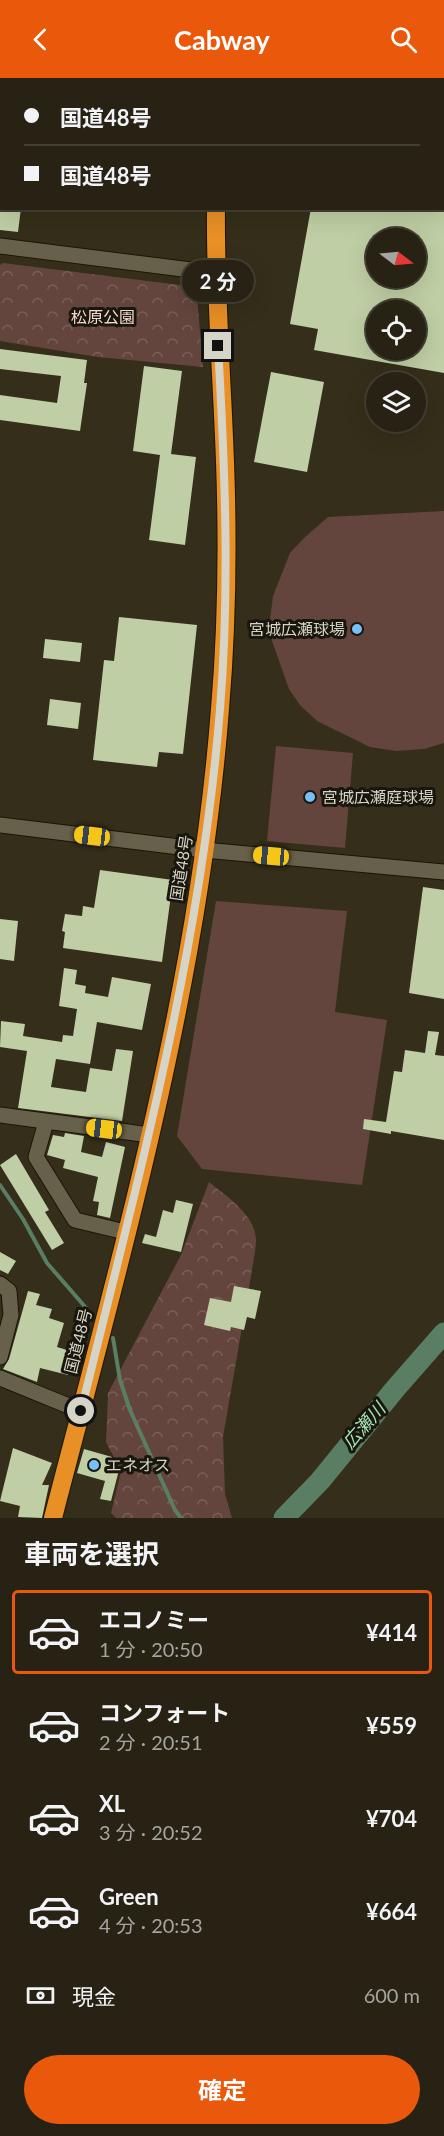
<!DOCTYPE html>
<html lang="ja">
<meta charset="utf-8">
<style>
body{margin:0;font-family:Lato,"Noto Sans JP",sans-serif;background:#2f2a1d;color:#f1f3f6;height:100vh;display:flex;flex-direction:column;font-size:22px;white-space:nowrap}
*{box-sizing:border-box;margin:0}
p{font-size:20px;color:#a4a4a0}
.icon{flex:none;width:33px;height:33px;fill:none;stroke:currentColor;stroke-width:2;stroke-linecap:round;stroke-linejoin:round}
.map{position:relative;height:1440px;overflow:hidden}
.sheet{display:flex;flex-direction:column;background:#272214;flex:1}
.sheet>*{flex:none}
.banner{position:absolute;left:0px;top:0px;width:444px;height:132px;box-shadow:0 6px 24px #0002,0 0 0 2px #433f34;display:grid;align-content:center;height:132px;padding:0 24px;background:#272214}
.needle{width:39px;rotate:106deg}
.controls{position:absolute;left:366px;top:150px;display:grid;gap:12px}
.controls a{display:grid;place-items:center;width:60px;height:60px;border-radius:50%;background:#272214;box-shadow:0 6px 24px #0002,0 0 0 2px #433f34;font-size:30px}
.end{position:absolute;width:27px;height:27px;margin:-14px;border:8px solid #d6d3c7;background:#111;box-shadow:0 0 0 3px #111}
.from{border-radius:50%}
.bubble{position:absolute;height:42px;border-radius:21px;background:#272214;box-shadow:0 6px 24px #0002,0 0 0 2px #433f34;font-size:20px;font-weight:700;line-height:42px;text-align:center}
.car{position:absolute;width:18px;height:36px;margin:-18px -9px;border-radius:8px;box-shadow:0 0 4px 2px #0007;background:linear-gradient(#f5c518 24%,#345 0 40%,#f5c518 0 76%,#345 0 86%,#f5c518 0)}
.banner b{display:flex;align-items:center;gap:21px;height:57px;font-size:22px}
.banner b+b{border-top:2px solid #433f34}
.banner i{width:15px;height:15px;background:#f1f3f6}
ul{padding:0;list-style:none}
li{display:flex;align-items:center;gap:18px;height:84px;margin:0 12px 9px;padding:0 12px;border:3px solid transparent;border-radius:6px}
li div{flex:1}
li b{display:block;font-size:22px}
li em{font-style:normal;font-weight:700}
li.selected{border-color:#ea580c}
li>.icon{width:54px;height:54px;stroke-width:1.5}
h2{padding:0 24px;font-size:27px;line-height:72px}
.pay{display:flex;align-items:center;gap:15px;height:66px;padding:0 24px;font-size:22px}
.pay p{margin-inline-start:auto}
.primary-button{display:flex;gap:12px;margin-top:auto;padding:12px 24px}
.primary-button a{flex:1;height:69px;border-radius:36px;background:#ea580c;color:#fff;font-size:24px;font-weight:700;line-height:69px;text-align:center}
header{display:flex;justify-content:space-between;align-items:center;height:78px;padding:0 24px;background:#ea580c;color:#fff;font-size:27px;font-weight:700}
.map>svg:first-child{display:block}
.grass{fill:#64453d}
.forest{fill:url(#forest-crowns)}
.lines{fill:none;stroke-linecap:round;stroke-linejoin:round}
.stream{stroke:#597e63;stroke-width:4}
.river{stroke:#597e63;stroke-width:21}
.building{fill:#bfcea4;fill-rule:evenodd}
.minor-casing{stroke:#1b1604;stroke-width:17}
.highway-casing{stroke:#1b1604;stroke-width:20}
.minor{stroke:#67614b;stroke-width:15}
.highway{stroke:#e88f26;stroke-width:18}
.route{stroke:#d6d3c7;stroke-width:8}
.poi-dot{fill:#76c0f7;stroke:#19160d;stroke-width:2}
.labels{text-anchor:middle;stroke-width:6;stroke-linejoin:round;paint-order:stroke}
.park-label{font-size:16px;fill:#f6d8d0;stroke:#19160d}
.poi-label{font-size:16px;fill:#d6d3c7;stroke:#19160d;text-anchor:start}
.street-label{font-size:16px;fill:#d6d3c7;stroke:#19160d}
.water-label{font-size:18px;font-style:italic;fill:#a6e4b7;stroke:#19160d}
</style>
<header><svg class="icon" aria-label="back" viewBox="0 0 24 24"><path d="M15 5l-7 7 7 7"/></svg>Cabway<svg class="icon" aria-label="search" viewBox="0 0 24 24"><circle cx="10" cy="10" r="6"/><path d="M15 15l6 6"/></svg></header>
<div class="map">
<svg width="444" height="1440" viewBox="0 0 444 1440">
<defs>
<pattern id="forest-crowns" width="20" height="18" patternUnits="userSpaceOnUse" patternTransform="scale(1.5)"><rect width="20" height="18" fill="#64453d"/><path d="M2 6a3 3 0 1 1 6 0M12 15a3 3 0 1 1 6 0" fill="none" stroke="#795f58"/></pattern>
</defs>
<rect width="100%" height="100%" fill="#342e1a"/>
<!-- grass -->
<g class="grass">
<polygon points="444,433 444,665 424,671 396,673 370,669 317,643 300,627 289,611 271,560 270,542 273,518 290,475 304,460 328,439"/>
<polygon points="276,668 353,675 345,770 267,763"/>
<polygon points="216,823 347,833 335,934 387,942 362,1107 202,1091 177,1058"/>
</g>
<!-- forest -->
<g class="forest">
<polygon points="3,185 188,208 197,219 203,289 98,279 0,263 0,187"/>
<path d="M209,1104c18,15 46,32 47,58 0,8 -2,16 -3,24l-30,173 2,57 7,24h-116l-5,-5 10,-42 -15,-29 2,-49 73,-138z"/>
</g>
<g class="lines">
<!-- stream -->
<g class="stream">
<polyline points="0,1107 23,1141 47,1185 87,1231"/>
<polyline points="113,1260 120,1302 130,1332 175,1432 181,1440"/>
</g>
<!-- river -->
<polyline class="river" points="284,1440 320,1403 395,1311 444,1255"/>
</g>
<!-- building -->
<g class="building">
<polygon points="0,130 21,130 18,154 0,152"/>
<path d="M311,130h133v165l-130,-23 4,-21 -28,-5zM376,160h40v40h-40zM376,232h40v40h-40z"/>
<polygon points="0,271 87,282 84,305 87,305 80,353 0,342 0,317 57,325 61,298 0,291"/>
<polygon points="144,288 182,293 171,376 196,379 185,467 149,462 160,377 133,373"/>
<polygon points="271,294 324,304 307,394 254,384"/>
<polygon points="119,539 197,547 183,676 159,674 157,689 93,682 104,582 114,583"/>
<polygon points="45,561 82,565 80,584 43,580"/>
<polygon points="50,621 81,625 78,651 47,647"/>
<polygon points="100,792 173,802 162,884 63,870 65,854 62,853 65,836 82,838 83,828 94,830"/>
<polygon points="423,809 444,812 444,921 409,915"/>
<polygon points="0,841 18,843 14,883 0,881"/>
<polygon points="64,890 77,892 75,906 86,908 85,915 108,919 112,899 151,906 142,952 97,944 90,986 56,981 51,1009 86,1014 90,990 112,993 116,971 133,973 122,1043 18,1030 27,973 0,969 1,943 25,946 23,958 62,964 63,957 73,958 77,931 59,928"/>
<polygon points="428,953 439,954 435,977 444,978 444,1062 391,1053 391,1056 363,1051 364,1041 386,1044 394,993 402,994 405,972 425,975"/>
<polygon points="65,1055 84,1058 81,1074 102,1079 106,1064 125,1069 110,1140 97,1137 99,1124 93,1123 98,1099 63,1090 65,1082 47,1077 53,1057 64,1059"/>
<polygon points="16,1076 49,1132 45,1134 64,1165 52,1172 0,1087"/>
<polygon points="176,1122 193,1126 181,1174 142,1165 145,1156 156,1159 163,1132 173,1135"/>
<polygon points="0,1174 16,1183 8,1196 0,1192"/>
<polygon points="234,1208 261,1213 255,1241 247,1239 244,1252 231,1249 230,1253 204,1247 210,1220 231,1224"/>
<polygon points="28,1213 40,1216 36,1227 52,1231 49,1240 64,1245 57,1269 74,1274 68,1297 40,1290 37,1304 3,1291 9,1281"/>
<polygon points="13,1370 52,1385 42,1407 49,1407 42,1440 18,1439 20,1428 0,1423"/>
<polygon points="84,1371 112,1379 109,1389 119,1392 111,1423 100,1421 105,1403 77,1395"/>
</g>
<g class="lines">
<defs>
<g id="minor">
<polyline points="0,168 215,195"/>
<polyline points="0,747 204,772 444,794"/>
<polyline points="0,1037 150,1057"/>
<polyline points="46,1044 36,1079 75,1142 125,1154"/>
<polyline points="0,1206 9,1213 11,1237 0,1279"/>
<polyline points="0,1300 81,1333"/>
</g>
<g id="highway">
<polyline points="223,2 223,0"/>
<path d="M53,1440c69,-266 146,-534 167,-809 7,-83 8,-165 5,-247 -3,-85 -10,-169 -9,-254"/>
</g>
</defs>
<!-- minor casing -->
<use href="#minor" class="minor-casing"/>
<!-- highway casing -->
<use href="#highway" class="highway-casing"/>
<!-- minor -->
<use href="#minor" class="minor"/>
<!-- highway -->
<use href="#highway" class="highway"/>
</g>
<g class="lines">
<!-- route -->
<path class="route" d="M81,1333c57,-232 120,-463 139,-702 10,-121 5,-241 -2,-363"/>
</g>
<!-- markers -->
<g class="poi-dot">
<circle cx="357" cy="551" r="6"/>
<circle cx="310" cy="719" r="6"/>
<circle cx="94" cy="1387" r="6"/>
</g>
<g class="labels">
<!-- park labels -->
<g class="park-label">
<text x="103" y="245">松原公園</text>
</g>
<!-- poi labels -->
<g class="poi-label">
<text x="345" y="557" text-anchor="end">宮城広瀬球場</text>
<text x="322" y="725">宮城広瀬庭球場</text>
<text x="106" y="1393">エネオス</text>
</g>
<!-- street labels -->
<g class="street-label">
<text transform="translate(181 790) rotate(-81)" y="6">国道48号</text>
<text transform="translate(78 1263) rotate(-76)" y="6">国道48号</text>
</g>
<!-- water labels -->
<g class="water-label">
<text transform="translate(364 1348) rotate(-49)" y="6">広瀬川</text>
</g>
</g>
</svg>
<div class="controls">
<a><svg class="needle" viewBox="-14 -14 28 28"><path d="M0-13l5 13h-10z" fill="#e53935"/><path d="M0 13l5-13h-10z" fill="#a4a4a0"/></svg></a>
<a><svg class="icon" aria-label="locate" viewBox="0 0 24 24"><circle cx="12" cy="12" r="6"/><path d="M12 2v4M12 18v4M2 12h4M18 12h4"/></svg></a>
<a><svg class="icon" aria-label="layers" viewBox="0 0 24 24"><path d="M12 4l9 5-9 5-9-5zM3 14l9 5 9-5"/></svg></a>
</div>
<i class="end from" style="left:81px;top:1333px"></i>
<i class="end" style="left:218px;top:268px"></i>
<div class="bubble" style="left:182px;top:182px;width:72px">2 分</div>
<i class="car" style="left:92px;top:758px;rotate:277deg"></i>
<i class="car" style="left:271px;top:778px;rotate:275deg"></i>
<i class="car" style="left:104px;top:1051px;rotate:277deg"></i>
<div class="banner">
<b><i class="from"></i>国道48号</b>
<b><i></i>国道48号</b>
</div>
</div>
<section class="sheet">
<h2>車両を選択</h2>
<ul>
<li class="selected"><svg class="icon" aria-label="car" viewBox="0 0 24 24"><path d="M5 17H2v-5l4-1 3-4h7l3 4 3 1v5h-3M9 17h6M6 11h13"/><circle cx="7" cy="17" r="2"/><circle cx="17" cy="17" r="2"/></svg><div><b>エコノミー</b><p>1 分 · 20:50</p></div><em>¥414</em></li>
<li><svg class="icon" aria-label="car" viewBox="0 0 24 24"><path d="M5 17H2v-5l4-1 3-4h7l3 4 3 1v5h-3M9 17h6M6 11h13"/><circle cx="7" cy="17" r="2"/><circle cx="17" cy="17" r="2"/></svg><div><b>コンフォート</b><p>2 分 · 20:51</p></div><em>¥559</em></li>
<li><svg class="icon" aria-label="car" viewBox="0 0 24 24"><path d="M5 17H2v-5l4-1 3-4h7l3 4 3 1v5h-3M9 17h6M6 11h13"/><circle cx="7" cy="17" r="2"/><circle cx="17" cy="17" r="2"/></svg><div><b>XL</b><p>3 分 · 20:52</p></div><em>¥704</em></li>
<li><svg class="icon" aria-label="car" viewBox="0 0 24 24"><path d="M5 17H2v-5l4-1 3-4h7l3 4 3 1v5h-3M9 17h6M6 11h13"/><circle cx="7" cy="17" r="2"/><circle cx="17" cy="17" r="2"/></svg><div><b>Green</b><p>4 分 · 20:53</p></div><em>¥664</em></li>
</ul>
<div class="pay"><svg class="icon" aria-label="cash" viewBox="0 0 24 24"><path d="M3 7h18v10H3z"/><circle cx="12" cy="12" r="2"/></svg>現金<p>600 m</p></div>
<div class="primary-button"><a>確定</a></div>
</section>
